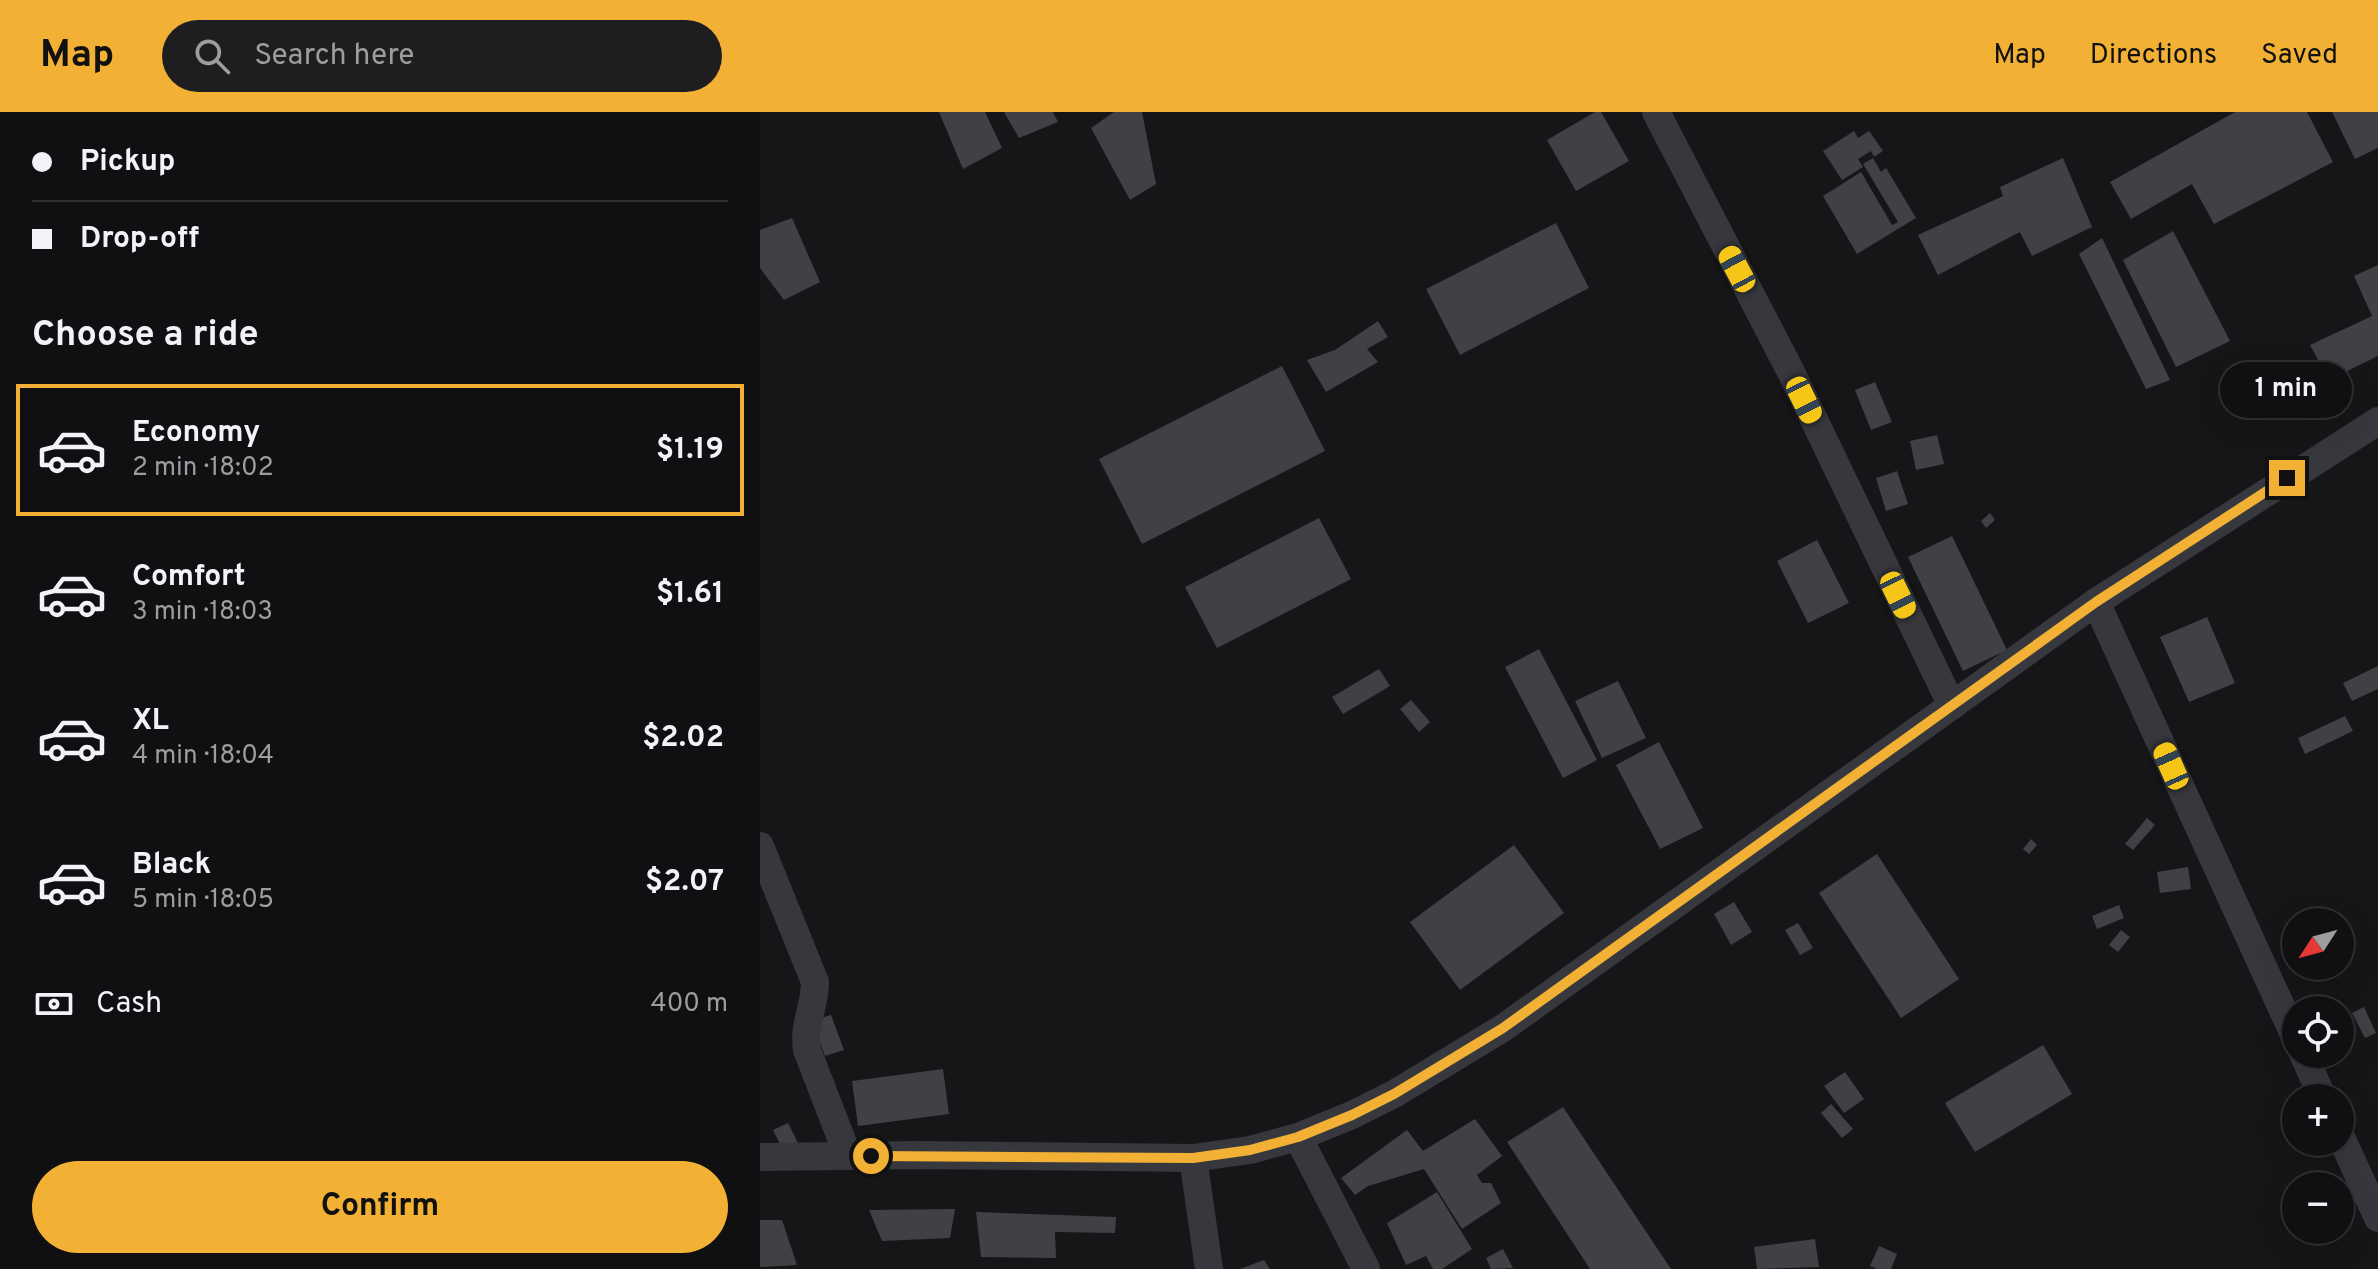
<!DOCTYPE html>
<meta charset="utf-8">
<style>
body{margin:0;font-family:Overpass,sans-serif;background:#1e1e20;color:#f1f3f6;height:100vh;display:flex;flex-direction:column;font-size:30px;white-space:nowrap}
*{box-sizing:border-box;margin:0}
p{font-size:26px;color:#9c9d9f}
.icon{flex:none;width:44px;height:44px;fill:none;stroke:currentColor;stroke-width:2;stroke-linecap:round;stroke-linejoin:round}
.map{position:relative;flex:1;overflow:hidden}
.details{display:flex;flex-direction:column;background:#101012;width:760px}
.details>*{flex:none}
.guide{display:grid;align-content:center;height:176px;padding:0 32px;background:#101012}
.needle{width:52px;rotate:234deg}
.controls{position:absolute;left:1522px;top:796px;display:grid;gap:16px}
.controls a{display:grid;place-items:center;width:72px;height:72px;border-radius:50%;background:#101012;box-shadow:0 8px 32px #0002,0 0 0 2px #303032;font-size:40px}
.end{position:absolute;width:36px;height:36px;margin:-18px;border:10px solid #f2b134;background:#111;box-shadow:0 0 0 4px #111}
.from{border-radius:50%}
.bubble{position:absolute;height:56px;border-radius:28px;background:#101012;box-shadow:0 8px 32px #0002,0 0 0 2px #303032;font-size:26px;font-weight:700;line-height:56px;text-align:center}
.car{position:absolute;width:24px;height:48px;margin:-24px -12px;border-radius:10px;box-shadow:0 0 6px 2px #0007;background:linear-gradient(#f5c518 24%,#345 0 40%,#f5c518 0 76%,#345 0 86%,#f5c518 0)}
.guide b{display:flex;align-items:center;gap:28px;height:76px;font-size:30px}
.guide b+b{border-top:2px solid #303032}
.guide i{width:20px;height:20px;background:#f1f3f6}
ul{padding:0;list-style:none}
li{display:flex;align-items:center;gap:24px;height:132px;margin:0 16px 12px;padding:0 16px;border:4px solid transparent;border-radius:0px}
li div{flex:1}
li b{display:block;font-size:30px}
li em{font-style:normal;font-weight:700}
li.current{border-color:#f2b134}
li>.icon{width:72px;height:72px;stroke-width:1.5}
h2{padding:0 32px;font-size:36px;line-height:96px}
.pay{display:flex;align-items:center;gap:20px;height:88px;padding:0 32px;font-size:30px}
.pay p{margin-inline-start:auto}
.button{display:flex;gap:16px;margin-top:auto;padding:16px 32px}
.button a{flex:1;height:92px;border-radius:48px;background:#f2b134;color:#111;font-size:32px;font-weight:700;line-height:92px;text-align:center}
header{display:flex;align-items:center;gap:48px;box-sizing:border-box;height:112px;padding:0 40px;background:#f2b134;color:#111}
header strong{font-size:38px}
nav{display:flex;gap:44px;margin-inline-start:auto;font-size:28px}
.search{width:560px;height:72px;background:#1e1e20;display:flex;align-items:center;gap:20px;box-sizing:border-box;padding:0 28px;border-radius:44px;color:#9c9d9f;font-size:30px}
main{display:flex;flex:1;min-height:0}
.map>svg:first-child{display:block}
.building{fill:#404145}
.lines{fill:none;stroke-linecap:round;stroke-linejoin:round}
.minor{stroke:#37383d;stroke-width:28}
.route{stroke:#f2b134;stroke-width:10}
</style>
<header>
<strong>Map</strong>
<div class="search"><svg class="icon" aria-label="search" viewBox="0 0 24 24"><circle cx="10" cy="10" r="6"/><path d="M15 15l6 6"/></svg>Search here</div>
<nav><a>Map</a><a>Directions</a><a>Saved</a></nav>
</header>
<main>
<section class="details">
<div class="guide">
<b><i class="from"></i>Pickup</b>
<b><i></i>Drop-off</b>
</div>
<h2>Choose a ride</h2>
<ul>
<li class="current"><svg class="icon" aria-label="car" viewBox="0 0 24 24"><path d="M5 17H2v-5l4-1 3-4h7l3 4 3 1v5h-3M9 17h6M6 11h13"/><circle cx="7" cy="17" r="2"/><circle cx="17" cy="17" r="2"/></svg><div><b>Economy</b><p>2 min · 18:02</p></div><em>$1.19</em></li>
<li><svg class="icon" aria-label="car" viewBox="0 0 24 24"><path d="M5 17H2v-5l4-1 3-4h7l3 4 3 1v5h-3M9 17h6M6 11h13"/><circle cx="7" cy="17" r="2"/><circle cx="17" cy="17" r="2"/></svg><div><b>Comfort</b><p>3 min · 18:03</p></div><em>$1.61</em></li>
<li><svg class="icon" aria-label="car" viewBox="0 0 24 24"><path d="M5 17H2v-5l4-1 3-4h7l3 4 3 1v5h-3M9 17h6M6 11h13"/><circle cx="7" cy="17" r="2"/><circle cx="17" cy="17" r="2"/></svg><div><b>XL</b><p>4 min · 18:04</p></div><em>$2.02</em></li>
<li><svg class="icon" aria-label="car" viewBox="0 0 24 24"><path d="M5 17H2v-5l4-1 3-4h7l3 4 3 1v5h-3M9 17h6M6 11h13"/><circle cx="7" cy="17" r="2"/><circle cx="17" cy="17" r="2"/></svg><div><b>Black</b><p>5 min · 18:05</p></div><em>$2.07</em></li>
</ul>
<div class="pay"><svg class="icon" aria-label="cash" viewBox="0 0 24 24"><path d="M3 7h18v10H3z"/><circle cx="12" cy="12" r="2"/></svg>Cash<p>400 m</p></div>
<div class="button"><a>Confirm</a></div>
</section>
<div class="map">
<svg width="1618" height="1157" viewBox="0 0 1618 1157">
<rect width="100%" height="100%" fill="#161618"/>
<!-- building -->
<g class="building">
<polygon points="179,0 225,0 242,36 203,57"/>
<polygon points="244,0 293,0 298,10 259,26"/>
<polygon points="354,0 382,0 396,72 370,88 331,16"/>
<polygon points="835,0 841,0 869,49 816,79 787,28"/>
<polygon points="1475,0 1547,0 1573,50 1454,112 1432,72 1371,107 1350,70"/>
<polygon points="1572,0 1618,0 1618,36 1595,47"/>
<polygon points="1094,19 1098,26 1109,19 1123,39 1114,45 1111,39 1098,47 1103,55 1082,68 1063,39"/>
<polygon points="1113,46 1121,60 1126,56 1156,106 1097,142 1063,84 1101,60 1132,113 1138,110 1103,52"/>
<polygon points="1303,46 1332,115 1272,144 1260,120 1178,163 1158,123 1243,84 1240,75"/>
<polygon points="32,106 60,170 24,188 0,156 0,118"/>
<polygon points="796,111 829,176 700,243 666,177"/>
<polygon points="1413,119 1470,229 1416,255 1363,148"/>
<polygon points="1342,126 1410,268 1386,277 1319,142"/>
<polygon points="1618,153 1618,244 1569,268 1550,233 1612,204 1594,164"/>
<polygon points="618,209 628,225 607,237 618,250 566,280 547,248 575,238"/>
<polygon points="522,254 565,339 382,432 339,347"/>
<polygon points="1115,270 1132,310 1111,318 1095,278"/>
<polygon points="1177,323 1184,352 1156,358 1150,329"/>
<polygon points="1137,359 1148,392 1126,399 1116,366"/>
<polygon points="1230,401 1235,408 1226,416 1221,409"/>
<polygon points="559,406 591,467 457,536 425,475"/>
<polygon points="1192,424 1247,538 1203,559 1148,445"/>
<polygon points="1057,428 1089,491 1048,511 1017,449"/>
<polygon points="1447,505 1475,571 1429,590 1400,525"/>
<polygon points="779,537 837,648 803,666 745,555"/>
<polygon points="1618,554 1618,577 1592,589 1583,571"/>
<polygon points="619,557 630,574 583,602 572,585"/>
<polygon points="858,569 886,626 842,646 815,589"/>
<polygon points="651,588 670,610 659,620 640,597"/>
<polygon points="1585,604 1593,619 1545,642 1538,626"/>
<polygon points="899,630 943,716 900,737 856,653"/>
<polygon points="1387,706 1395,713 1373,738 1365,732"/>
<polygon points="1271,727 1277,733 1269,742 1263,737"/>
<polygon points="754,733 804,801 700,878 650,810"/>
<polygon points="1117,742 1199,867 1141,906 1059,781"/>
<polygon points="1428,755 1431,777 1400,781 1397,760"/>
<polygon points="974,790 992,820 971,833 954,802"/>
<polygon points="1359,793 1364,806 1337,817 1332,804"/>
<polygon points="1038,811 1053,836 1040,843 1025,818"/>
<polygon points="1361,818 1370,825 1358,840 1349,833"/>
<polygon points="1604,895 1616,921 1605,926 1592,901"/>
<polygon points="71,903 84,938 65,944 52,909"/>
<polygon points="1283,933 1312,982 1215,1040 1185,991"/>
<polygon points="183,957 189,1002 98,1014 92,969"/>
<polygon points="1085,960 1104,987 1084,1001 1064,974"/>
<polygon points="1071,992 1093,1017 1082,1026 1061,1001"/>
<polygon points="803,995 911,1157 830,1157 747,1030"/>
<polygon points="715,1007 742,1044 717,1063 722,1071 731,1071 741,1091 702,1117 664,1057 608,1074 595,1083 581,1066 647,1018 663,1039"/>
<polygon points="28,1011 38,1031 23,1038 13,1018"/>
<polygon points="677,1080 712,1137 682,1157 673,1157 666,1144 646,1153 627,1111"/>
<polygon points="195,1097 190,1126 122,1129 109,1098"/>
<polygon points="216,1100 356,1105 355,1121 295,1120 296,1146 221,1145"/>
<polygon points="0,1108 22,1108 37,1153 0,1155"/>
<polygon points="1055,1127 1059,1155 997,1157 994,1135"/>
<polygon points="1119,1134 1137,1142 1131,1157 1117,1157 1110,1154"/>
<polygon points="743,1137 753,1156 731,1157 726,1146"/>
<polygon points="504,1148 510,1157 480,1157"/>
</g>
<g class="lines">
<!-- minor -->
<g class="minor">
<polyline points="896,0 1031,260 1192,594"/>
<polyline points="1336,490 1536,927"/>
<path d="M0,734l55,136c0,24 -12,43 -8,68l41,106"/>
<polyline points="1543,942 1563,986"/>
<polyline points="1580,1023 1618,1106"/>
<polyline points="538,1025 606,1157"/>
<polyline points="0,1045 156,1043 433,1046 490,1038 538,1025 592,1003 634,982 743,916 1336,490 1618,309"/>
<polyline points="433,1046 449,1157"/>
</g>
</g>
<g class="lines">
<!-- route -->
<polyline class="route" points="111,1044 433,1046 490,1038 538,1025 592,1003 634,982 743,916 1336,490 1527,366"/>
</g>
</svg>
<div class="controls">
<a><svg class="needle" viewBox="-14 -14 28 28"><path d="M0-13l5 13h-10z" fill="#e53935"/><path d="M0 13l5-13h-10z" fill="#9c9d9f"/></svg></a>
<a><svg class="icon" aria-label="locate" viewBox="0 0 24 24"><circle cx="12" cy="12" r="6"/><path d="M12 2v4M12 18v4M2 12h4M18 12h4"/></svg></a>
<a>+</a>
<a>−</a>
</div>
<i class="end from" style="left:111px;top:1044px"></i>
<i class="end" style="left:1527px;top:366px"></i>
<div class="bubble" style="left:1460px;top:250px;width:132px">1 min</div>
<i class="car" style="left:977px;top:157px;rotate:332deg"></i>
<i class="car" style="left:1044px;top:288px;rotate:154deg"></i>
<i class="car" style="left:1138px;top:483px;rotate:154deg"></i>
<i class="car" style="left:1411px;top:654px;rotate:336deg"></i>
</div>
</main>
